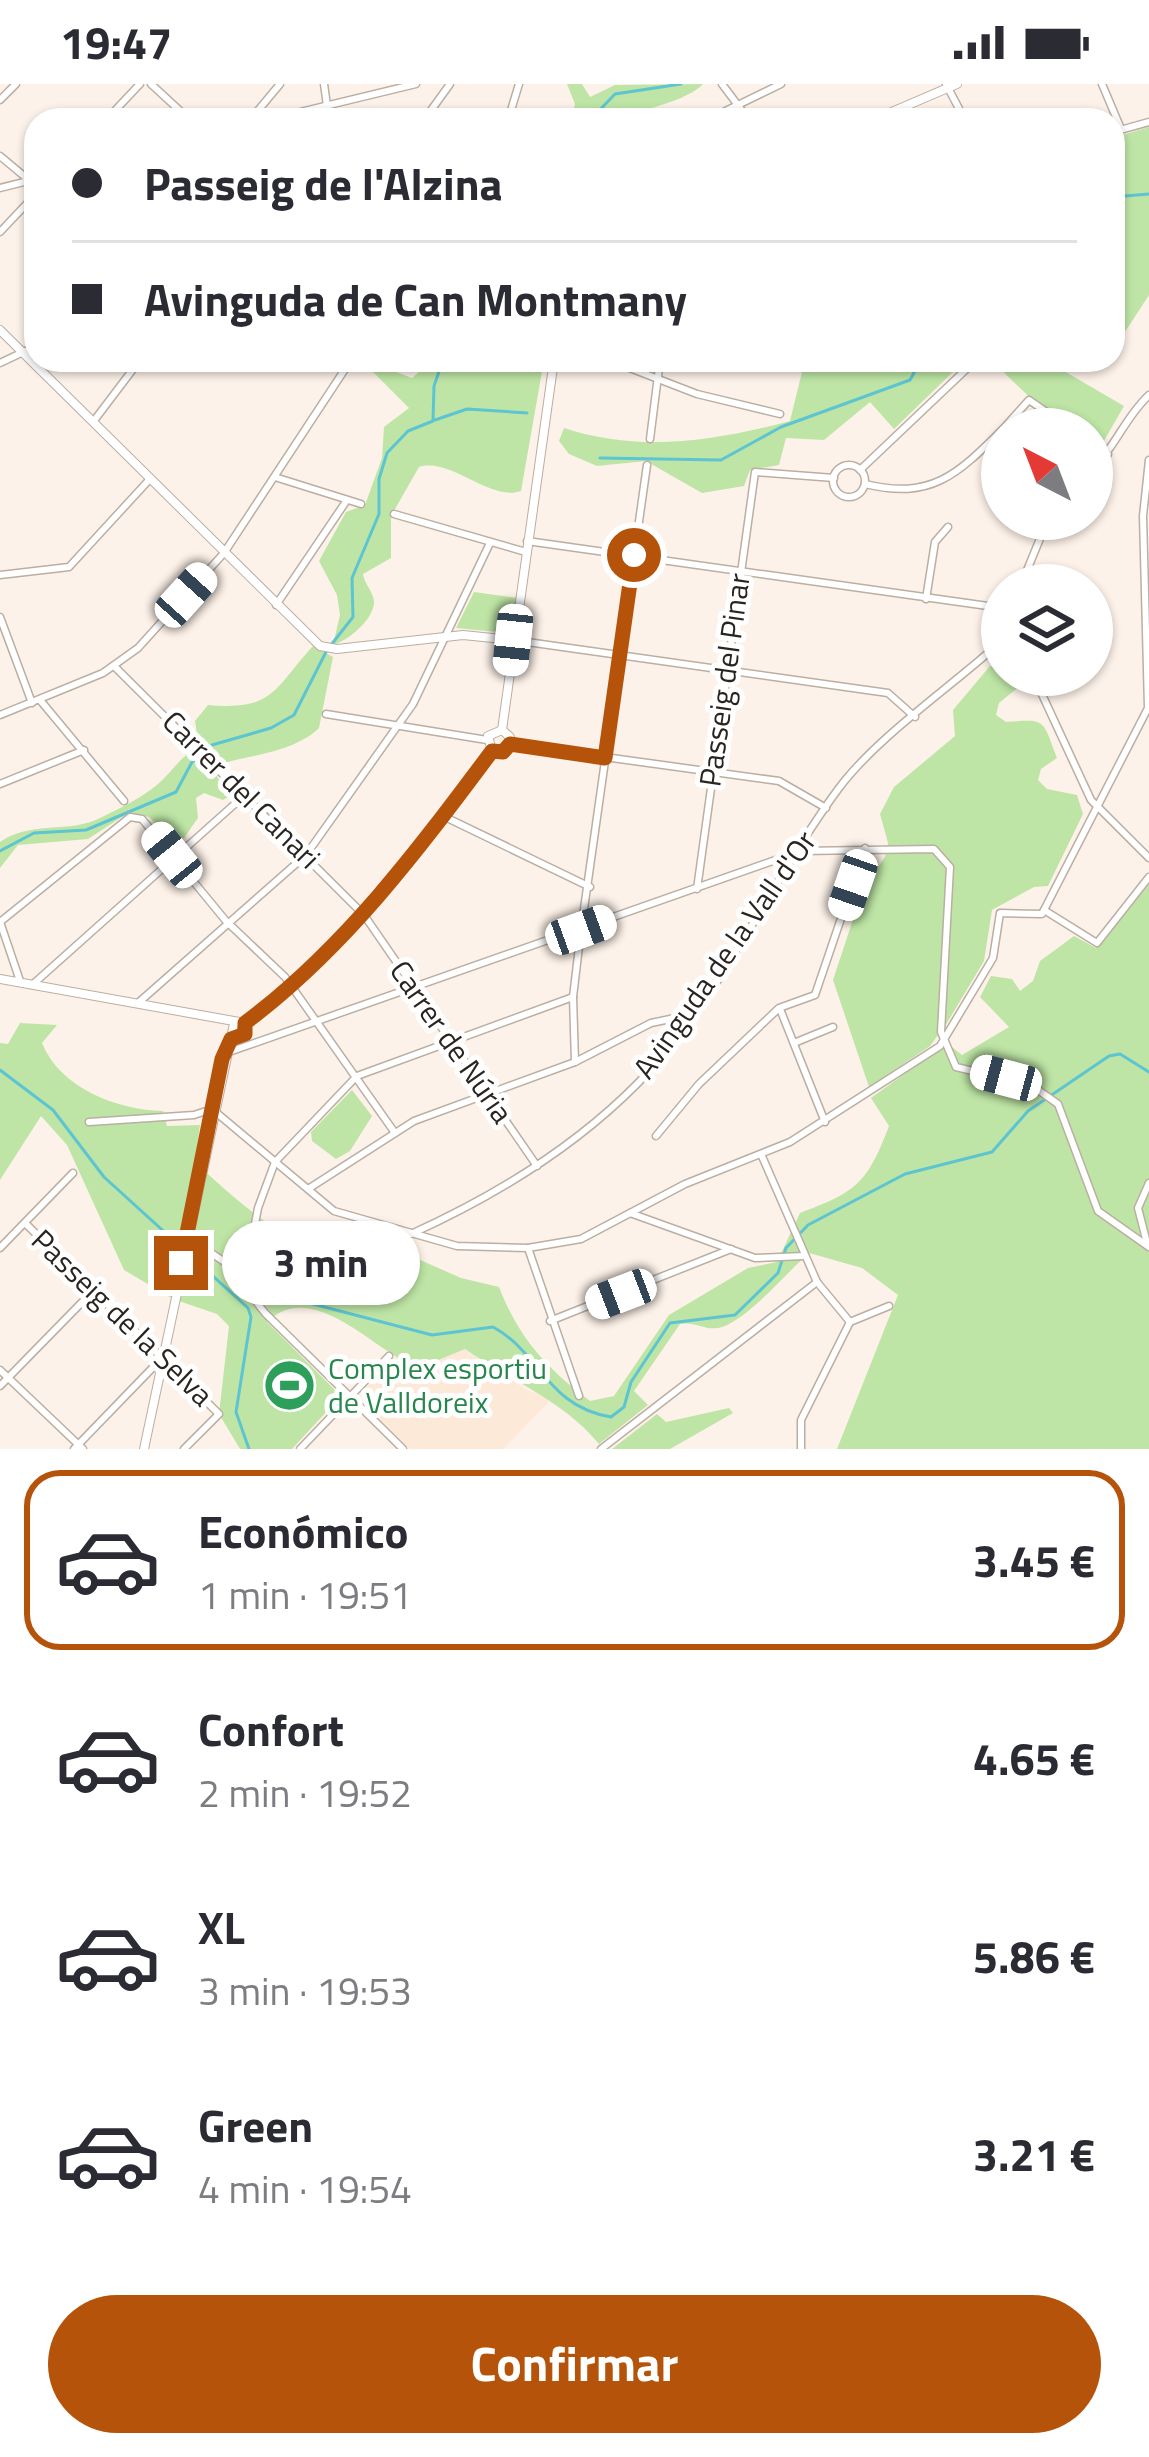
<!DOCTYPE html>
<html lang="es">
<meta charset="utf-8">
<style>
body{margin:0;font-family:"Titillium Web",sans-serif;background:#f7f7f7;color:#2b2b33;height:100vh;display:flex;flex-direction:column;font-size:45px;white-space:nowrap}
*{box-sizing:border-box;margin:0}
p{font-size:39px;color:#7c7c81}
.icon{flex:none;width:66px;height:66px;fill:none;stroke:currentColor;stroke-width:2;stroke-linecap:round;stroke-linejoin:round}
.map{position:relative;height:1365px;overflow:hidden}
.sheet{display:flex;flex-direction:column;background:#fff;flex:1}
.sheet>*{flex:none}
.banner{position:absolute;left:24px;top:24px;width:1101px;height:264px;border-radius:36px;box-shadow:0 3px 9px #0004;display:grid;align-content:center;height:264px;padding:0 48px;background:#fff}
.needle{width:78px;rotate:318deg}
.controls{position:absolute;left:981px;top:324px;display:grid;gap:24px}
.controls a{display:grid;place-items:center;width:132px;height:132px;border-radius:50%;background:#fff;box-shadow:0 3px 9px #0004;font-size:60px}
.end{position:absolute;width:54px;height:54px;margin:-27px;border:15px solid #b45309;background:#fff;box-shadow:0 0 0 6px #fff}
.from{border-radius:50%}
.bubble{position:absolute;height:84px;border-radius:42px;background:#fff;box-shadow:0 3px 9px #0004;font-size:39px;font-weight:700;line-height:84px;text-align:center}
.car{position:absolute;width:36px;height:72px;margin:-36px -18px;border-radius:15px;box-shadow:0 0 9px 3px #0007;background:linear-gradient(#fff 24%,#345 0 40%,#fff 0 76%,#345 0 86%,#fff 0)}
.banner b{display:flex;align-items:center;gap:42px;height:114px;font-size:45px}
.banner b+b{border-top:3px solid #e1e1e2}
.banner i{width:30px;height:30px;background:#2b2b33}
ul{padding:21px 0 0;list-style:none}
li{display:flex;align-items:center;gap:36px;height:180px;margin:0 24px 18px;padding:0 24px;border:6px solid transparent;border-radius:36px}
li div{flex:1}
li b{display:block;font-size:45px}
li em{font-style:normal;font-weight:700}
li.on{border-color:#b45309}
li>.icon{width:108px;height:108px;stroke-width:1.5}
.action{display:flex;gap:24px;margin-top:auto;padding:24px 48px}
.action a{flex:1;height:138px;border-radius:72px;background:#b45309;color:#fff;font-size:48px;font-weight:700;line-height:138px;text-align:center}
.status{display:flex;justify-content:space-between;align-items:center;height:84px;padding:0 60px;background:#fff;direction:ltr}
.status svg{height:33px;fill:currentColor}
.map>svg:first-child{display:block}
.built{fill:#fde9d8}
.green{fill:#bee5a5}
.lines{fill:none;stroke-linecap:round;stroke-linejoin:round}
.stream{stroke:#5dc4d1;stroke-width:3}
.street-casing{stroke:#bbaea2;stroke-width:9}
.secondary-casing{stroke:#bbaea2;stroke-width:10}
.street{stroke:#fff;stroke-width:6}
.secondary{stroke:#fff;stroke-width:8}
.route{stroke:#b45309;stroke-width:15}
.labels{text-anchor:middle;stroke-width:10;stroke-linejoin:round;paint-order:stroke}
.street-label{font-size:30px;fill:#292420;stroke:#fff}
.leisure-label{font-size:30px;fill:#27864d;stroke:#fff;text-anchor:start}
</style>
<div class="status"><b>19:47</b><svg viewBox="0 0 49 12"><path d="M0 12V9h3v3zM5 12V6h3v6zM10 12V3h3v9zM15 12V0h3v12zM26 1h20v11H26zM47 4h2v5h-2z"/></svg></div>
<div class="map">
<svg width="1149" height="1365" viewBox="0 0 1149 1365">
<rect width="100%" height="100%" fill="#fdf2e9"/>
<!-- built -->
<polygon class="built" points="464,1265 527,1306 552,1315 503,1365 410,1365 363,1318 364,1306 395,1273 419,1284"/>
<!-- green -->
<g class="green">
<path d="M567,0h15l8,13 25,-12 88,-1c-22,23 -100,36 -132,36l4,-16z"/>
<polygon points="1149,43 1149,211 1121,254 1113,250 1113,112 1125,103 1113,77 1113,54"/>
<path d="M361,276h26l9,12 16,6 21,-18h111l-23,131c-31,11 -70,-34 -102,-24l-28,49v42l-28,16c1,9 11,19 11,28 0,18 -27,39 -41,43l7,-30 -3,-20 -18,-34 27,-49 19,-7 17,-47 2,-31 25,-19z"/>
<path d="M798,276h23l5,10 21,-10h59l3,6 4,-6h34l9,9 -62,60 -24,-27 -46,38 -38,-2 -7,27 -29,5 -6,16 -42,7 -56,-32 -49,5 -28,-12 -10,-13 5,-13c76,25 151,13 226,-7l12,-49z"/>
<path d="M991,276h54l79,46 -23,40 -9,-6v-11c-37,0 -75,-45 -101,-69z"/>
<polygon points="474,508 518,514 509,539 498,548 456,544"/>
<path d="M313,562l20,11 -14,71c-26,25 -70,27 -102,37l-3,7 16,24 -7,4 -19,-7 -8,5 2,20 -14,20h-13l-22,-21 -21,-4 -40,26 -70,6 -18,23v-26c32,-22 68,-8 100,-24 20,-10 42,-20 58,-34 15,-13 23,-29 41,-37l-4,-26 13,-16c67,6 66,-17 105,-59z"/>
<path d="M990,582l12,2v7h11l8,10 -22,18 -3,12 10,7c41,-3 36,-3 51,36l-16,11 -3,11 9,9 30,6 6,19 -35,72 -14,1 -42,23 -8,51 -37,62 -17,23 -61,41 -36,-107 30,-91 22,-32 3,-14 -8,-29 14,-27 61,-51 -2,-26z"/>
<path d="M1149,800v565h-312l61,-154 -36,-27 -53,-15c-22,19 -65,71 -91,75 -14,2 -24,-7 -38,-4l-46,67 14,14 -49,39c-36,-44 -88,-63 -134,-95l-46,19c-43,-14 -105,-92 -152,-46l74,74 -49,53h-52l-21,-35 10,-88 -12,-12 -44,-15 -49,-29 -57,-125 -26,-29 -41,64v-137l8,1 12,-21 37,2 -15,18c18,45 75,67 121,68l4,15 33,-1 -5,37c50,47 99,88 166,108l32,-22 68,30 38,9c19,50 48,82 91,114l24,-5 55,-81 79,-47 29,-6 23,-49c56,-21 67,-29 89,-87l-18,-28 76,-55 15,12 47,-28 -29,-30 11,-21 21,3 8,12 13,-10 7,-20 34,-25 22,12z"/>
<polygon points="352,1006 372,1032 350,1067 336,1075 312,1057 311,1048"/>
<polygon points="729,1324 733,1329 670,1365 612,1365 657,1330 666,1338"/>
</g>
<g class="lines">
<!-- stream -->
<g class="stream">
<polyline points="590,36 615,10 681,0"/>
<polyline points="1113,113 1149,110"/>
<polyline points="435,336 467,325 527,329"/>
<polyline points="600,374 721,376 781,343 910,296 921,276"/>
<polyline points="331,561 353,533 352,494 379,430 379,395 387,369 408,347 433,337 434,302 443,276"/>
<polyline points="0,767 34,749 86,746 176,708 192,678 212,661 271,644 294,631 326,568"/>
<polyline points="0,986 53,1026 104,1093 248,1224 251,1233 236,1328 249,1365"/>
<path d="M261,1217l48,2 123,32 61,-8c48,26 53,79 118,90l13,-10 7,-25 39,-59 65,-8 43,-42 8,-25 22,-23 97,-51 87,-22 36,-41 81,-55 11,-2 29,18"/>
</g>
<defs>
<g id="street">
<polyline points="151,0 190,36"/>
<polyline points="324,0 329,36"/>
<polyline points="722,0 749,36"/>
<polyline points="946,0 965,36"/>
<polyline points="1102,0 1121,45"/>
<polyline points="0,16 16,0"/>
<polyline points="106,36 140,0"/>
<polyline points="250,36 280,0"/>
<polyline points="267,36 416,0"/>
<polyline points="424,36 450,0"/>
<polyline points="508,36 519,0"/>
<polyline points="707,36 781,0"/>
<polyline points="1113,48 1149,38"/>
<polyline points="0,72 36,102"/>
<polyline points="0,104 36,95"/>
<polyline points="0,148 36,110"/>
<polyline points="609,276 697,310 780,330"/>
<polyline points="0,279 36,262"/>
<polyline points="93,338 140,276"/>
<polyline points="1003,345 1029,316 1071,345"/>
<polyline points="650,355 660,276"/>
<polyline points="1092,360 1108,370"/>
<circle cx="849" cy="397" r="16"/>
<path d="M1092,384c24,-21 33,-51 57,-73"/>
<polyline points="860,386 976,276"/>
<polyline points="278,394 361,420"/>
<path d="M865,400c66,16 92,-9 137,-54"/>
<polyline points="394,430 526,468"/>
<polyline points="527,457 1002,524"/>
<polyline points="0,491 69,483 149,396"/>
<polyline points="1021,501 1048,435"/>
<polyline points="926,515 935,458 948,443"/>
<polyline points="276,521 347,416"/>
<polyline points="0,533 32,619"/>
<polyline points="513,556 888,609 915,633"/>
<polyline points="115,583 364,831 537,1082"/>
<polyline points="1033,591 1091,716 1149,774"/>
<polyline points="40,616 124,717"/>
<polyline points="326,630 487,656"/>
<polyline points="0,631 103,589 138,564 224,469 351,276"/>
<polyline points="510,660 779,697 826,724"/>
<polyline points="0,700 84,666"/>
<polyline points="443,732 590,803"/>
<polyline points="697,805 755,388 834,394"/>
<polyline points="1044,826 1097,859 1149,793"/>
<polyline points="0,838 130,733 142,735 226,837 285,893 395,1049"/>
<polyline points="0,838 20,897"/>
<polyline points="32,901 246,710"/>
<polyline points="138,919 306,771 413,620 490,459"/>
<polyline points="780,925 825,1038"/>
<polyline points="794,959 833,943"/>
<polyline points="229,968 801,767 934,765 950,783 941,948 956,983 1031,1001 1058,1020 1098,1127 1149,1163"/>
<polyline points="575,978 573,913 581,846 647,381"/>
<polyline points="89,1038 194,1031 212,1025 334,1127 457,1162 528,1164 581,1155 685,1100 790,1058 940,962 993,874 1000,829 1042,830 1148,624 1143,432 1149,376"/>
<polyline points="656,1052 699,1000 779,924 815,911 865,764"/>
<polyline points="761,1070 817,1198 850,1238"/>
<polyline points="308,1105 414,1037 575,978 651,939 689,931"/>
<polyline points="630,1129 755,1174 804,1172"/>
<polyline points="25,1139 219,1330 184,1365"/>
<path d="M411,1150c84,-38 162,-85 227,-151 80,-80 134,-205 201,-295 36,-48 103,-95 149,-135l14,-24"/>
<polyline points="189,1154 226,1179 265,1229 403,1365"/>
<polyline points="1147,1159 1138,1124 1149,1099"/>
<polyline points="0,1164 73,1089"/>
<polyline points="528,1164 579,1312"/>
<polyline points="244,1198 258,1124 275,1078 357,992 573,913"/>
<polyline points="550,1237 731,1165"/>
<polyline points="850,1238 889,1222"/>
<polyline points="0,1286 83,1365"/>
<polyline points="0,1302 93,1207"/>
<polyline points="74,1365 163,1273"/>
<polyline points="300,1365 389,1272"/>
<polyline points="601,1365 817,1198"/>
<polyline points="801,1365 801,1336 850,1238"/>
</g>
<g id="secondary">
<polyline points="873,36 957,0"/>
<polyline points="0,246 320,562 337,565 463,551 513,556"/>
<polyline points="502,646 554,276"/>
<polyline points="492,667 509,663 510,653 502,646"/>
<polyline points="492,667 488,652 502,646"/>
<polyline points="0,895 245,939"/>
<path d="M245,939c100,-75 173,-173 247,-272"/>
<polyline points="231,955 245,950 245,939"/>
<polyline points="144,1365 234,940"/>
</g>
</defs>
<!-- street casing -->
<use href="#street" class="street-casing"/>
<!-- secondary casing -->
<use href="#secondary" class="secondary-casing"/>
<!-- street -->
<use href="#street" class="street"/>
<!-- secondary -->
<use href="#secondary" class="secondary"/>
</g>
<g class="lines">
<!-- route -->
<path class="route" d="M181,1179l41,-204 9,-20 14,-5v-11c100,-75 173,-173 247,-272l11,1 7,-8 95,14 29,-203"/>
</g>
<!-- icons -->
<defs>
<symbol id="stadium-disc" viewBox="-11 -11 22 22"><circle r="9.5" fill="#2e9e5b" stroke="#fff"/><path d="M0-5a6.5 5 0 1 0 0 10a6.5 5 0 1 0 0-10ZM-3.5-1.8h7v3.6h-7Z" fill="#fff"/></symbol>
</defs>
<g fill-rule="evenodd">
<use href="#stadium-disc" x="260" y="1272" width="59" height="59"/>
</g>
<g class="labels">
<!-- street labels -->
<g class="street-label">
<text transform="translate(725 596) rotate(-82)" y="10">Passeig del Pinar</text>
<text transform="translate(241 706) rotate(45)" y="10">Carrer del Canari</text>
<text transform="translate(725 871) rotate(-55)" y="10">Avinguda de la Vall d'Or</text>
<text transform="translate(451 958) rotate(55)" y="10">Carrer de Núria</text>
<text transform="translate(122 1234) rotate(44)" y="10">Passeig de la Selva</text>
</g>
<!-- leisure labels -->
<g class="leisure-label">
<text x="328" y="1295">Complex esportiu<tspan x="328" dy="34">de Valldoreix</tspan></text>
</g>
</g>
</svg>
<div class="controls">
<a><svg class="needle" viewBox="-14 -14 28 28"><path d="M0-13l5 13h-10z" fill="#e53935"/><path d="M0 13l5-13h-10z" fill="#7c7c81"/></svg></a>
<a><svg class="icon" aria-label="layers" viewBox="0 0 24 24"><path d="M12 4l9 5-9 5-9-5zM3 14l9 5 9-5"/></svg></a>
</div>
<i class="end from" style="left:634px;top:471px"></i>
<i class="end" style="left:181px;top:1179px"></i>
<div class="bubble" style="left:222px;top:1137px;width:198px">3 min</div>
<i class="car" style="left:186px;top:511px;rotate:42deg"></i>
<i class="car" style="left:513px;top:556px;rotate:186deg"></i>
<i class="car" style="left:172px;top:771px;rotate:321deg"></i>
<i class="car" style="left:853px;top:801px;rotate:199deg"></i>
<i class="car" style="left:581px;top:846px;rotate:70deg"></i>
<i class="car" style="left:1006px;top:994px;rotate:285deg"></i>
<i class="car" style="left:621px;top:1210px;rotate:249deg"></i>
<div class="banner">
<b><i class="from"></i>Passeig de l'Alzina</b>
<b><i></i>Avinguda de Can Montmany</b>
</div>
</div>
<section class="sheet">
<ul>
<li class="on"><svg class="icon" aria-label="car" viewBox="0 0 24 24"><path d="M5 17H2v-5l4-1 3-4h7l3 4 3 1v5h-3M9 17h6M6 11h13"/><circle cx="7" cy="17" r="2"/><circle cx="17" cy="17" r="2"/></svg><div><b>Económico</b><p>1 min · 19:51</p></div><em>3.45 €</em></li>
<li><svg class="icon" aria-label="car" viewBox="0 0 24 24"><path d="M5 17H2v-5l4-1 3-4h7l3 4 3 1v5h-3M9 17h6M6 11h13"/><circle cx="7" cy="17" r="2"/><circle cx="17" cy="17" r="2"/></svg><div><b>Confort</b><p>2 min · 19:52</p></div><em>4.65 €</em></li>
<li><svg class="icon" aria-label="car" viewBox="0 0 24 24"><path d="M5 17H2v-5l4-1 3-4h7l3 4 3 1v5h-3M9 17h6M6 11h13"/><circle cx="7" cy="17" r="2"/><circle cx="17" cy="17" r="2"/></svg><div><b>XL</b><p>3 min · 19:53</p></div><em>5.86 €</em></li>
<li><svg class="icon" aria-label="car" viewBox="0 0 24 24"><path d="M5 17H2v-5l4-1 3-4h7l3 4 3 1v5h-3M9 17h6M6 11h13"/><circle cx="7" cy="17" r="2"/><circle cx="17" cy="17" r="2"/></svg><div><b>Green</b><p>4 min · 19:54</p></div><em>3.21 €</em></li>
</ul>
<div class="action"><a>Confirmar</a></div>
</section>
